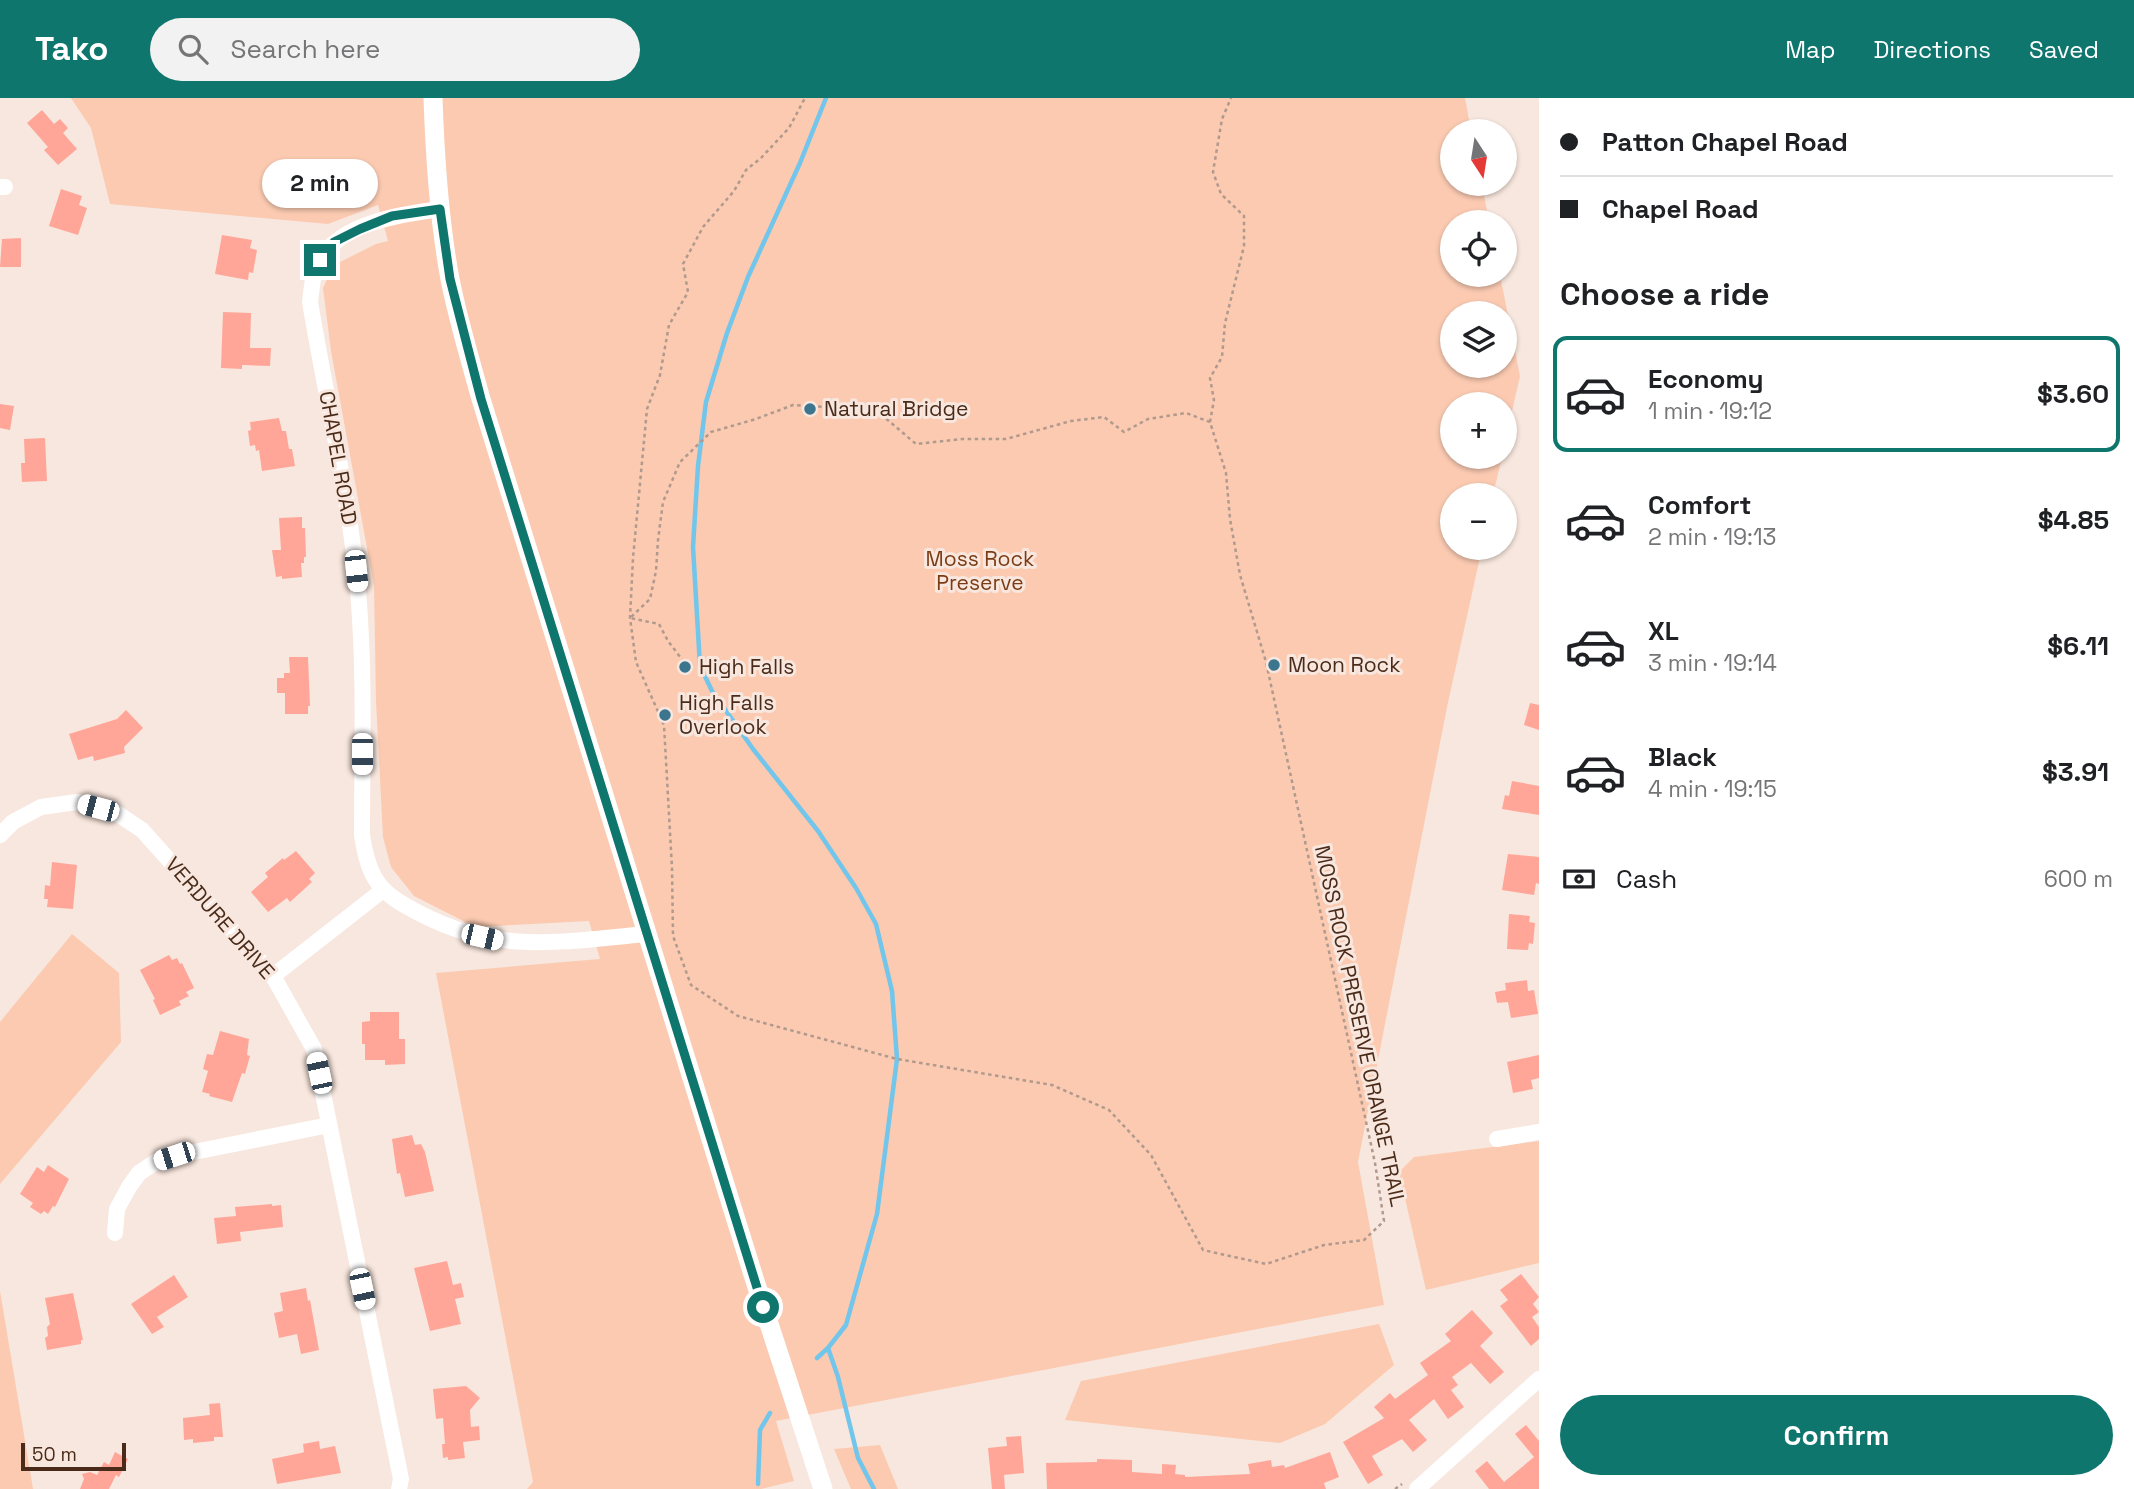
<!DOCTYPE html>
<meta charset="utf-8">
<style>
body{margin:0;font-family:"Space Grotesk",sans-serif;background:#f2f2f2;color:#202124;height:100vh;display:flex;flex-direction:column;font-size:26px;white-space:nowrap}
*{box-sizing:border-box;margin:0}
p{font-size:23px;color:#757577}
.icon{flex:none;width:38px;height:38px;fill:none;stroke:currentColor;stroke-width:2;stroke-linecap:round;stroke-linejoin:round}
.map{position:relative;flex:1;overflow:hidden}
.drawer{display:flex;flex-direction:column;background:#fff;width:595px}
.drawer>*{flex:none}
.top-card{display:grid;align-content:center;height:154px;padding:0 21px;background:#fff}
.needle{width:46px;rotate:168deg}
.fabs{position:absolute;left:1440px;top:21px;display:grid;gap:14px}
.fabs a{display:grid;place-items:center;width:77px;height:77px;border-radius:50%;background:#fff;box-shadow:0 2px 5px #0004;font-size:35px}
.scale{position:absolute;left:21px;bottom:18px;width:105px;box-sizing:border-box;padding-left:7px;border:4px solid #4a2b1a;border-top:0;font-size:19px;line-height:24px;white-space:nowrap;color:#4a2b1a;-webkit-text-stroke:5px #f8e7de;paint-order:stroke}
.end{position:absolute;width:32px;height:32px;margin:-16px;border:9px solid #0f766e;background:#fff;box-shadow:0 0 0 4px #fff}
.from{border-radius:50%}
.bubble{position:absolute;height:49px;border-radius:24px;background:#fff;box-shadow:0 2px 5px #0004;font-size:23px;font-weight:800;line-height:49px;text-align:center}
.car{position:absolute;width:21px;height:42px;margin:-21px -10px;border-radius:9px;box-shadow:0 0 5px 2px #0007;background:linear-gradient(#fff 24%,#345 0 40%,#fff 0 76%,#345 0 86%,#fff 0)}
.top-card b{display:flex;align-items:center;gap:24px;height:66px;font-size:26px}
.top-card b+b{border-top:2px solid #e0e0e0}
.top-card i{width:18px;height:18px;background:#202124}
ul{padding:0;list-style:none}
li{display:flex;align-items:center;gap:21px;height:116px;margin:0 14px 10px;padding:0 7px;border:4px solid transparent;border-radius:14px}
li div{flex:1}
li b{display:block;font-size:26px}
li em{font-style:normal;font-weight:800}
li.selected{border-color:#0f766e}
li>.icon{width:63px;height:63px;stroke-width:1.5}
h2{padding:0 21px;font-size:32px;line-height:84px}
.pay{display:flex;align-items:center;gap:18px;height:77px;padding:0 21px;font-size:26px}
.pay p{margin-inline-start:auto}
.button{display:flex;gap:14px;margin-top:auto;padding:14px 21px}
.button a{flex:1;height:80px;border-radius:42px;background:#0f766e;color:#fff;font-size:28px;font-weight:800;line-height:80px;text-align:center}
header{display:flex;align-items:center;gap:42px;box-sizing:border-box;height:98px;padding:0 35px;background:#0f766e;color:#fff}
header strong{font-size:33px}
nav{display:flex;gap:38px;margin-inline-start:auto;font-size:24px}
.search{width:490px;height:63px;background:#f2f2f2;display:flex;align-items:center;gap:18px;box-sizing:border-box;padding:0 24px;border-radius:38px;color:#757577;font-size:26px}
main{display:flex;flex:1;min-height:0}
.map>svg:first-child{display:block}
.green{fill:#fbcab1;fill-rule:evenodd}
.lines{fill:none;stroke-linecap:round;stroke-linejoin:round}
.stream{stroke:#72c5eb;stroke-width:4.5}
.building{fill:#ffa699}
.path{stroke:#b0998d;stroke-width:2.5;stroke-dasharray:3.5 3.5;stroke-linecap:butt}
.minor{stroke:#fff;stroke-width:16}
.tertiary{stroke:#fff;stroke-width:19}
.route{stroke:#0f766e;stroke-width:9}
.poi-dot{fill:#3b758e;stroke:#f8e7de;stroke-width:2.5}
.labels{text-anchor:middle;stroke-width:6;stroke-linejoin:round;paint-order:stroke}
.poi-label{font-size:21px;fill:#4a2b1a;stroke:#f8e7de;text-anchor:start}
.street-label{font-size:21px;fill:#4a2b1a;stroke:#f8e7de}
.park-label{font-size:21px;fill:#7b3c14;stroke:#f8e7de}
</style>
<header>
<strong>Tako</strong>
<div class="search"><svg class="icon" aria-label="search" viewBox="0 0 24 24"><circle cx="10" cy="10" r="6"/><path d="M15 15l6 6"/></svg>Search here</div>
<nav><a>Map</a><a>Directions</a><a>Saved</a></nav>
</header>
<main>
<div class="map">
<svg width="1539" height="1391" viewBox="0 0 1539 1391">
<rect width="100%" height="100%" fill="#f8e7de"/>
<!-- green -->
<g class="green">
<path d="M71,0h1394l6,33h-19v53h30l7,38h-37v53h48l20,101 -15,66v-38h-53v53h50l-9,38h-41v53h30l-35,159 -89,455 26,143 -608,116 18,60 -33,8h-234l6,-7 -97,-509 164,-14 -11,-38 -114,6 -61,-31 -23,-29 -8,-30 -7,-136 -2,-115 -43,-235 -8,-63 11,-23 42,-21 12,-3 -10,-36 -50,19 -218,-20 -19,-76zM1452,215h53v53h-53z"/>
<polygon points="72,836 119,875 121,944 0,1086 0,924"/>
<polygon points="1539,1043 1539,1165 1426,1192 1399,1074 1414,1059"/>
<polygon points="0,1193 33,1391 0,1391"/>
<polygon points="1379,1226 1394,1267 1325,1326 1280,1345 1065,1322 1081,1283"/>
<polygon points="880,1347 898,1391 851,1391 834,1351"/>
</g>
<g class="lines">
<!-- stream -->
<g class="stream">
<polyline points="828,1250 838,1279 858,1360 874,1391"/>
<polyline points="817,1260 828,1250 846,1227 877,1116 897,961 892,893 876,826 856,790 818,733 753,651 712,593 700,568 693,449 698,368 706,304 727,235 748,179 800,65 826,0"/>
<polyline points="758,1386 760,1332 770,1315"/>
</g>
</g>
<!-- building -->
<g class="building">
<polygon points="42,12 54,26 60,21 68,30 63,35 77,51 58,67 44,52 48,49 27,25"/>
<polygon points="61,91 82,98 79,107 87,110 78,137 49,128"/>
<polygon points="222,137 252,142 250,150 257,152 253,175 249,174 248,182 215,176"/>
<polygon points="21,140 21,169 0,169 2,141"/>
<polygon points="223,214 251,215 250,250 271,250 270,268 242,267 242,271 221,270"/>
<polygon points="0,306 14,308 10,332 0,330"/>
<polygon points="279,320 282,333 286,333 289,351 292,351 295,368 262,373 259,352 256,353 255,347 250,348 248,333 251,332 250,324"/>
<polygon points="45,340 47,383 22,384 21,365 25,365 24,341"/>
<polygon points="302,419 302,430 305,430 306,459 304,459 304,465 301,465 302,479 282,481 282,478 276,479 272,452 281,452 279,420"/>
<polygon points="289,559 308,559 310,608 308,608 308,616 285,616 285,595 277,595 277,580 284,580 284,575 290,575"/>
<polygon points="1530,605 1539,607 1539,632 1524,627"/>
<polygon points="126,612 143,630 124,649 125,655 94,663 93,658 78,662 69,636 117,621"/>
<polygon points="1512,683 1539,688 1539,717 1502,711 1505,697 1509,698"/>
<polygon points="296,753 315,775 309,781 312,784 290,804 287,800 268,814 251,794 268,779 265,775 283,760 284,762"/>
<polygon points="1508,756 1539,759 1539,786 1536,785 1534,797 1502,792"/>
<polygon points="52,764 77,767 73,811 47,809 48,801 44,801 45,787 50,788"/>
<polygon points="1509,816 1530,818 1529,824 1535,825 1533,846 1529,845 1528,852 1507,851"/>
<polygon points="169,857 172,862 177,860 180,866 182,865 194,890 186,894 189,898 179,903 181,907 160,917 153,902 155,901 140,872"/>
<polygon points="1527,882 1528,893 1534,892 1538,916 1511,920 1508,904 1497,905 1495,894 1506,892 1505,885"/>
<polygon points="370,914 399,914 399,941 405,941 405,966 385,967 385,962 365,962 365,946 362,946 362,924 370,923"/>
<polygon points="220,933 249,941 247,957 250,958 245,976 242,975 232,1004 209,998 210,996 202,994 208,973 203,971 207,956 213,957"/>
<polygon points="1539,957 1539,980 1531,982 1533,991 1513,995 1507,964"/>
<polygon points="412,1037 415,1047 421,1046 425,1054 434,1093 405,1099 400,1075 397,1076 392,1041"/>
<polygon points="48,1067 69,1081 55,1109 53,1108 48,1116 44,1113 41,1116 30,1109 33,1105 20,1096 37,1069 44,1074"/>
<polygon points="272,1106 272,1108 281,1107 283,1129 240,1134 241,1143 217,1146 214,1120 236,1118 235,1109"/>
<polygon points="447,1163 453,1187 461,1185 464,1199 455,1201 461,1226 430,1233 414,1170"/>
<polygon points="1521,1176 1539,1199 1533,1206 1539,1214 1532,1219 1539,1229 1539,1241 1531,1248 1500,1208 1508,1202 1500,1192"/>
<polygon points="174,1177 188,1199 157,1219 164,1229 152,1236 131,1206"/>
<polygon points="306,1190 308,1203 310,1202 319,1252 301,1256 297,1236 279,1240 274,1215 283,1213 280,1195"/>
<polygon points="73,1195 83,1242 81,1242 81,1246 47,1252 45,1240 48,1238 47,1229 50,1226 45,1200"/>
<polygon points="1472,1212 1493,1235 1480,1248 1504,1274 1490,1286 1471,1265 1452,1279 1458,1287 1451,1292 1464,1309 1448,1321 1434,1301 1409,1322 1427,1342 1413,1354 1402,1341 1372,1358 1383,1377 1368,1386 1343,1344 1384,1320 1374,1309 1390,1295 1395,1301 1428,1277 1420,1265 1451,1243 1445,1236"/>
<polygon points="466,1288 480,1300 470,1312 471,1329 479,1328 480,1342 463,1344 465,1360 448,1362 448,1359 443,1360 442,1346 445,1346 443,1320 436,1321 433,1291"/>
<polygon points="220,1305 223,1339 214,1339 214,1343 193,1345 193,1341 184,1342 183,1320 210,1317 209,1306"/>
<polygon points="1526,1327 1539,1343 1539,1391 1489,1391 1475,1373 1487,1363 1504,1384 1534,1359 1515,1336"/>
<polygon points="1021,1338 1024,1375 1004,1377 1005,1391 992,1391 988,1350 1007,1348 1006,1339"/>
<polygon points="319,1343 320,1351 335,1348 341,1375 277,1386 272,1361 301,1355 304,1354 303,1346"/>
<polygon points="115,1354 128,1361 119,1379 116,1377 109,1391 80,1391 84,1381 82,1376 90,1374 97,1377 104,1364 109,1367"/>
<polygon points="1330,1354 1339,1379 1324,1385 1326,1391 1047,1391 1046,1365 1097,1364 1097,1361 1132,1362 1132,1374 1162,1376 1162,1366 1176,1367 1175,1376 1185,1377 1185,1379 1250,1376 1248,1366 1271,1362 1272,1369 1284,1367 1285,1370"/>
</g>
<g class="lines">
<!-- path -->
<g class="path">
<polyline points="1210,324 1214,302 1210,280 1222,259 1225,225 1244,148 1244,118 1221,96 1213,74 1222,21 1231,0"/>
<polyline points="684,564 668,543 659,526 630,520 650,501 656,473 658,442 663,404 680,364 711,334 756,321 793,307 845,310 883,318 916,346 962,341 1006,341 1071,323 1104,319 1124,334 1148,321 1186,315 1210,324 1226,375 1230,421 1240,477 1266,564 1375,1065 1384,1123 1364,1142 1324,1147 1266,1166 1203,1152 1151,1057 1109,1012 1052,987 897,961 738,918 691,887 673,838 672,770 664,627 636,564 630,520 633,460 647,311 660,277 669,227 688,194 683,166 703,129 734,93 746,72 761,60 789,30 805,0"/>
<polyline points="1395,1391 1402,1386"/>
</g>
<!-- minor -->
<g class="minor">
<polyline points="0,89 5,89"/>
<path d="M440,111c-38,5 -100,14 -120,51 -8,14 -8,28 -10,42 16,96 39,192 48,289 7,81 4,163 4,244 7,47 19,59 61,80 78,40 141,26 224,19"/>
<polyline points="0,737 13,724 41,709 77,704 118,716 142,732 273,878 314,951 401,1381 399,1391"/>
<polyline points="273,878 383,792"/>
<polyline points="1497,1041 1539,1034"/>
<polyline points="115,1135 117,1111 129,1089 139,1075 157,1063 174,1058 329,1027"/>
<polyline points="1417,1391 1539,1281"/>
</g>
<!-- tertiary -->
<path class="tertiary" d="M433,0c2,60 6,122 17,181 8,41 20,80 31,120l274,882 68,208"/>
</g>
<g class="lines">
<!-- route -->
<polyline class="route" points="320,162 334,144 360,131 392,118 440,111 450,181 481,301 763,1209"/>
</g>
<!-- markers -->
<g class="poi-dot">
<circle cx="810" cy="311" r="7"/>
<circle cx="1274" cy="567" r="7"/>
<circle cx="685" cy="569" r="7"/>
<circle cx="665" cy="617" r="7"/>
</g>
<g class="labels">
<!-- poi labels -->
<g class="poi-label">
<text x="824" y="318">Natural Bridge</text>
<text x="1288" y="574">Moon Rock</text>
<text x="699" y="576">High Falls</text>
<text x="679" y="612">High Falls<tspan x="679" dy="24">Overlook</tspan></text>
</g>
<!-- street labels -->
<g class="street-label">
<text transform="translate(338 360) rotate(80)" y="7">CHAPEL ROAD</text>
<text transform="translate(220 820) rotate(49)" y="7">VERDURE DRIVE</text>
<text transform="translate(1360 928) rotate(78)" y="7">MOSS ROCK PRESERVE ORANGE TRAIL</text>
</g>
<!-- park labels -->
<g class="park-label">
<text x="980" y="468">Moss Rock<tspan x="980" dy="24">Preserve</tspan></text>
</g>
</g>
</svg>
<div class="fabs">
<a><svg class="needle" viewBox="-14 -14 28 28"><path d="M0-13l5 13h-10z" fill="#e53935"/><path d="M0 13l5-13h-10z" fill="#757577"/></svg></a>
<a><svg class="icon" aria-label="locate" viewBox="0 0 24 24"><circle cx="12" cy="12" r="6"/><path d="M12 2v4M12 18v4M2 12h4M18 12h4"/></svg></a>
<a><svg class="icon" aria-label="layers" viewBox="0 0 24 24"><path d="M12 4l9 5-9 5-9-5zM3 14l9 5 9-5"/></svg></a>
<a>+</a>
<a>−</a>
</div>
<div class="scale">50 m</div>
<i class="end from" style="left:763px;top:1209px"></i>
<i class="end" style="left:320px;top:162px"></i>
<div class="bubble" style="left:262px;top:61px;width:116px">2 min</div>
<i class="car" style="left:356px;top:473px;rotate:174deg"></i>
<i class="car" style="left:362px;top:656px;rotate:180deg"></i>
<i class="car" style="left:98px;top:710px;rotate:285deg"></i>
<i class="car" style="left:482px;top:839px;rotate:103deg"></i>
<i class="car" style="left:319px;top:975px;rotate:348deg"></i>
<i class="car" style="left:174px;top:1058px;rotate:252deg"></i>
<i class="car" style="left:362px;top:1191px;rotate:168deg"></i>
</div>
<section class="drawer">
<div class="top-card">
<b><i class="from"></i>Patton Chapel Road</b>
<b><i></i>Chapel Road</b>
</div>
<h2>Choose a ride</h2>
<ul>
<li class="selected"><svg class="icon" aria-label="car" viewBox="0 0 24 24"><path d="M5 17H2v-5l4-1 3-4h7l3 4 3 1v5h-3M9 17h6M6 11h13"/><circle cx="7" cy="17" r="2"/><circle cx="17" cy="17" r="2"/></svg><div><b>Economy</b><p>1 min · 19:12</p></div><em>$3.60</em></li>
<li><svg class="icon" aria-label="car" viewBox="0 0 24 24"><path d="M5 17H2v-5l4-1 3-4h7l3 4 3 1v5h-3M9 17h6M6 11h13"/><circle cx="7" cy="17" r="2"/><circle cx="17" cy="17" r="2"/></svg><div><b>Comfort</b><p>2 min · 19:13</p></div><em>$4.85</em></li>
<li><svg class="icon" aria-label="car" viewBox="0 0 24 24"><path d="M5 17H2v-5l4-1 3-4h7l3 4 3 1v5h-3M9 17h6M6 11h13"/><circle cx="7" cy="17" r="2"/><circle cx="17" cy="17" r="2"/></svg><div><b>XL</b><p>3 min · 19:14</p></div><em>$6.11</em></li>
<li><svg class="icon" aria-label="car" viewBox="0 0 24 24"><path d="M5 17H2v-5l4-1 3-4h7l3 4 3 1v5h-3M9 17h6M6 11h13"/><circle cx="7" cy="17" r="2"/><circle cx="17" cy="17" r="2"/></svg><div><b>Black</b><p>4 min · 19:15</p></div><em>$3.91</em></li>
</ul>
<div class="pay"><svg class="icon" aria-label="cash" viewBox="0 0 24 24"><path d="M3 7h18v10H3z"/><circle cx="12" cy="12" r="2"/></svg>Cash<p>600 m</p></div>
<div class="button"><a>Confirm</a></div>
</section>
</main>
